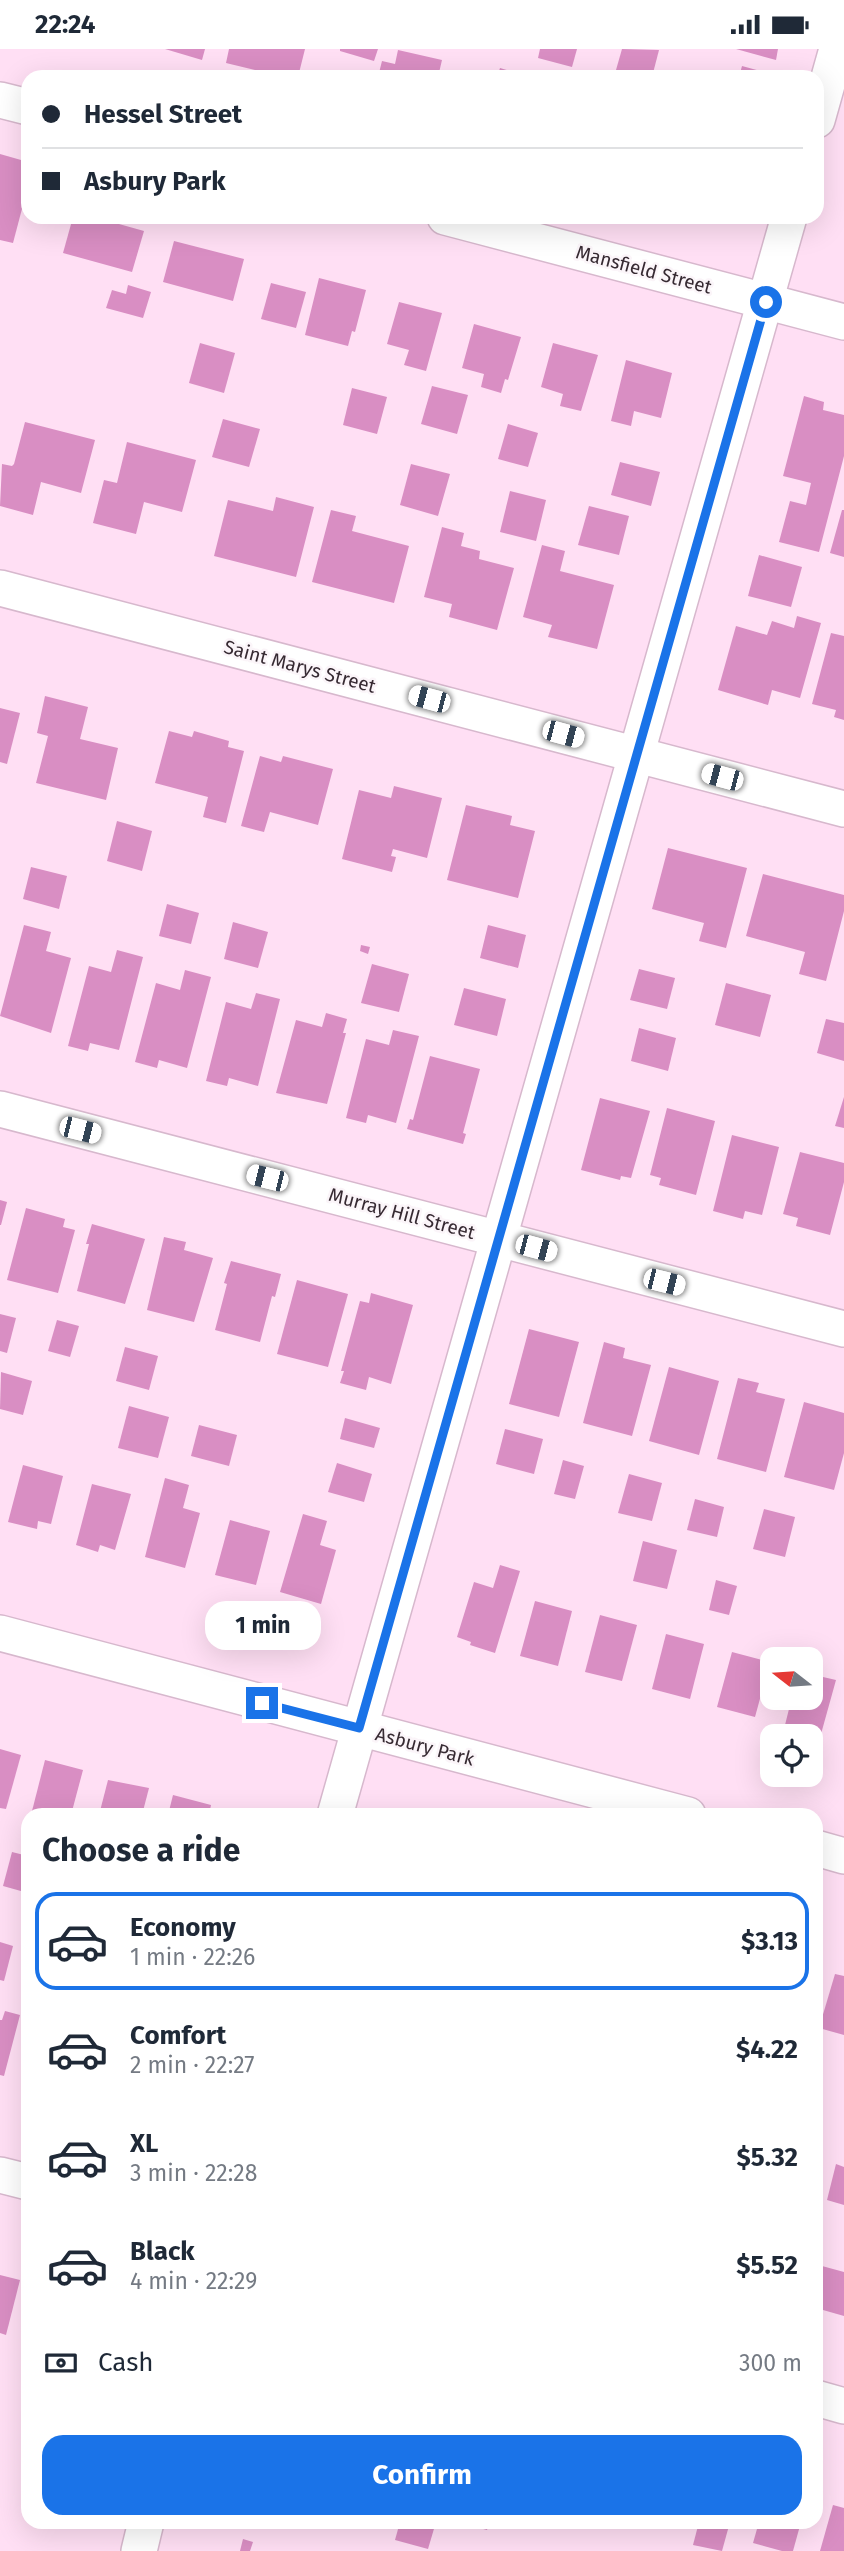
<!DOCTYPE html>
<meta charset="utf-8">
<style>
body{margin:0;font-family:"Fira Sans",sans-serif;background:#f6f6f7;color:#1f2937;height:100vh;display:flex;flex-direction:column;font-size:26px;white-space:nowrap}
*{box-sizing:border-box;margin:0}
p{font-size:23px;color:#747a83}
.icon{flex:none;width:38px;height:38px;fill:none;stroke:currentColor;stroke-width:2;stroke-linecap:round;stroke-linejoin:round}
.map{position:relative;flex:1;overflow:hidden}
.panel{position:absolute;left:21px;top:1759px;width:802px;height:721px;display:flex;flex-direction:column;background:#fff;border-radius:21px;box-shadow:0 7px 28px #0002}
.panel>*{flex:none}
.banner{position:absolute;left:21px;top:21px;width:803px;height:154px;border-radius:21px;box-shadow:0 7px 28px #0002;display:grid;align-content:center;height:154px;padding:0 21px;background:#fff}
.needle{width:46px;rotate:287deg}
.tools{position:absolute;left:760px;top:1598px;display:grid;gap:14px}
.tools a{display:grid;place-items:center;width:63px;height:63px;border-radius:14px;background:#fff;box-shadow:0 7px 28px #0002;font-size:35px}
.end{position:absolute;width:32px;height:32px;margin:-16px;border:9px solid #1a73e8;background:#fff;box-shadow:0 0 0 4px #fff}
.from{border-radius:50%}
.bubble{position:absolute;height:49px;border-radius:21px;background:#fff;box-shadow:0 7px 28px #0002;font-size:23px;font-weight:700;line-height:49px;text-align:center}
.car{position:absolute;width:21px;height:42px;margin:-21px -10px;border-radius:9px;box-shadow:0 0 5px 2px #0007;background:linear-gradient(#fff 24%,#345 0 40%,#fff 0 76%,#345 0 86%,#fff 0)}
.banner b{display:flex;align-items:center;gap:24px;height:66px;font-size:26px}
.banner b+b{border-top:2px solid #e0e1e3}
.banner i{width:18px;height:18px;background:#1f2937}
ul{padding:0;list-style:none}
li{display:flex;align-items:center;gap:21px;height:98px;margin:0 14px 10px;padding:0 7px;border:4px solid transparent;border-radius:21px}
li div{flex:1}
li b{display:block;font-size:26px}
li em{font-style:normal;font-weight:700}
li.active{border-color:#1a73e8}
li>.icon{width:63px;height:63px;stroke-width:1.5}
h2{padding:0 21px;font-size:32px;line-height:84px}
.pay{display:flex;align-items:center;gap:18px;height:77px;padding:0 21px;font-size:26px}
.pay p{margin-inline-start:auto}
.primary-button{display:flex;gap:14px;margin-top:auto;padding:14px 21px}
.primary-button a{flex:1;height:80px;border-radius:21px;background:#1a73e8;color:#fff;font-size:28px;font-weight:700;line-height:80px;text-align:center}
.status{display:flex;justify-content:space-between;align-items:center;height:49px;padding:0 35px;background:#fff;direction:ltr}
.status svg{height:19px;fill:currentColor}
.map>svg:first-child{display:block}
.building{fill:#d98ec3}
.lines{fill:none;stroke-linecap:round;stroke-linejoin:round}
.minor-casing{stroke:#d7b8cd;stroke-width:38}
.minor{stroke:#fff;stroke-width:35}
.route{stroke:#1a73e8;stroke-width:9}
.labels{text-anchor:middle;stroke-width:5;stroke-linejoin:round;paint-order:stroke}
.street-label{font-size:19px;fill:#362a32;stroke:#fbf5f9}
</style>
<div class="status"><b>22:24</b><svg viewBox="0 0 49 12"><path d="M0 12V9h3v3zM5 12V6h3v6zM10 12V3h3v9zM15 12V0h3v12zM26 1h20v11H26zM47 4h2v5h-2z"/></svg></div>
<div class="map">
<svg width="844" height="2502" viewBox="0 0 844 2502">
<rect width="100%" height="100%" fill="#ffdff4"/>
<!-- building -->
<g class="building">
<polygon points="165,0 205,0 202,11"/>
<polygon points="229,0 305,0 298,28 283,28 226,14"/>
<polygon points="340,0 378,0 374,12 340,2"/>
<polygon points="540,0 577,0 572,18 538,9"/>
<polygon points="622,0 659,1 652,28 614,28"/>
<polygon points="736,0 778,0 776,11"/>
<polygon points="398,1 442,11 438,28 378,28 382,12 395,15"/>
<polygon points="742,17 778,27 778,28 739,28"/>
<polygon points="500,19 520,25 520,28 497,28"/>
<polygon points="0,105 28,113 28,137 13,194 0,191"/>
<polygon points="73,168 94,168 144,182 132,223 63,204"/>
<polygon points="174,192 244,210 233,252 163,233"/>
<polygon points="319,229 366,241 355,283 352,282 348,297 305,286"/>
<polygon points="271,234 306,243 296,279 261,270"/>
<polygon points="128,236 151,243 143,269 106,259 112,241 126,245"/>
<polygon points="399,253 442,264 426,322 404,316 409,301 387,295"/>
<polygon points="474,275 521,288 508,331 505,330 501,344 481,338 484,325 462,319"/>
<polygon points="200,294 235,304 224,344 189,334"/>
<polygon points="553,294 598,306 581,362 560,357 563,345 541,338"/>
<polygon points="626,311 672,324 661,369 634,362 631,377 611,372"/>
<polygon points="432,337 468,346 457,385 421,375"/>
<polygon points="352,339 387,348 377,385 343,376"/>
<polygon points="804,347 824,353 823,361 844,366 844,407 819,503 779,493 790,452 806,456 811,434 783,427"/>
<polygon points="223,370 260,380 249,418 212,408"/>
<polygon points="25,373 95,391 81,444 41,433 33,466 0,457 2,415 12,417 14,415"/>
<polygon points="508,375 538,384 528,418 498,410"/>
<polygon points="127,393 196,411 182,463 144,453 136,485 93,474 104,431 117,434"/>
<polygon points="620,413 660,423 651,457 611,446"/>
<polygon points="411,415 450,425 438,467 400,456"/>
<polygon points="510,442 546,451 536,492 500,483"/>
<polygon points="276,448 314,458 296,528 214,507 228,451 273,462"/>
<polygon points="589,457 629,467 619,506 578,496"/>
<polygon points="331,461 356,467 352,482 409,497 394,554 312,533"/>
<polygon points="842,461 844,461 844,508 830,504"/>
<polygon points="442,478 464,484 461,497 480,502 479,510 514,519 497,581 449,568 452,555 424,548"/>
<polygon points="542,496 565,502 560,522 614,536 597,600 548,588 552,576 523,568"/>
<polygon points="759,506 802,518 791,558 748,547"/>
<polygon points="797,567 821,574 800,649 772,641 768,656 718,641 736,577 767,586 772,572 794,579"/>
<polygon points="831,584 844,587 844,671 834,668 836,661 812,655"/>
<polygon points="45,647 88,658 80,690 118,699 106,751 36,734 48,687 37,684"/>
<polygon points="0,659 20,664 7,715 0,713"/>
<polygon points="169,682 192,688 194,682 229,692 228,698 244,702 226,774 203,768 208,748 155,734"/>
<polygon points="260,707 281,713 283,707 333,720 318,776 270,763 264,783 241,777"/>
<polygon points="394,737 442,749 427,809 393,800 391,807 396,808 392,823 342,810 359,741 391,749"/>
<polygon points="466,756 512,767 510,776 535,782 518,849 447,831"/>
<polygon points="117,772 152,782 142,822 107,812"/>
<polygon points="668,799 747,819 726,899 699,892 704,874 652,860"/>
<polygon points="31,818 67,827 59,860 23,850"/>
<polygon points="763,825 844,846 844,862 826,932 799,925 805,903 746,887"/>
<polygon points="167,855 199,864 191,895 159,887"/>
<polygon points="233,873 268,883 258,919 224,910"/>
<polygon points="24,876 51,883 46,902 71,909 51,984 0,967"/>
<polygon points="488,876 526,886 518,919 480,909"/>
<polygon points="361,896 370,898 368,905 360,902"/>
<polygon points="117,901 143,908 119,1001 90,994 88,1002 68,997 89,917 111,923"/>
<polygon points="372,915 409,925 399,963 361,954"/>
<polygon points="639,920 675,929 667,960 630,951"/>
<polygon points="185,921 211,928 187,1019 159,1011 157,1019 135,1013 156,934 180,941"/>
<polygon points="726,934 771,946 760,988 715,976"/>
<polygon points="464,939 506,950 497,987 454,976"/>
<polygon points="256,944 280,950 258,1037 229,1029 227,1037 206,1032 226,953 251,960"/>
<polygon points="326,964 347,970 343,984 346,984 327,1055 276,1044 296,971 322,978"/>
<polygon points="826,970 844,974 844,1012 817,1004"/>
<polygon points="639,979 676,989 668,1022 631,1012"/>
<polygon points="393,981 419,987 396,1074 368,1066 366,1074 346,1069 366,990 389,996"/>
<polygon points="430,1007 480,1020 463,1084 466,1085 463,1095 407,1080 410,1070 413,1071"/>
<polygon points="844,1048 844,1079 835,1077"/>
<polygon points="600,1049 650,1062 631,1129 621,1127 620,1131 581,1121"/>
<polygon points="667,1059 715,1072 696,1146 659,1136 661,1129 650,1126"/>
<polygon points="732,1086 779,1098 762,1166 745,1162 743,1170 713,1162"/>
<polygon points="800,1103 844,1114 844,1133 830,1186 796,1177 798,1169 783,1165"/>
<polygon points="0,1151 7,1153 1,1176 0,1176"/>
<polygon points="26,1159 65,1170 63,1178 75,1181 58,1244 7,1231"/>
<polygon points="92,1175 145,1190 125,1255 77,1242 89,1195 86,1195"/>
<polygon points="164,1188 186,1193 184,1201 213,1209 194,1273 147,1261"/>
<polygon points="231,1212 281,1225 275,1248 272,1247 260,1293 215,1281 227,1235 224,1234"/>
<polygon points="297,1231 348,1245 328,1318 277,1305"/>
<polygon points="371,1244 413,1256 391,1335 369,1328 366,1341 340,1334 344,1322 341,1322 360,1252 369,1254"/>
<polygon points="0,1265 16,1269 7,1304 0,1302"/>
<polygon points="57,1271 79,1277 70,1308 48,1302"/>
<polygon points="529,1280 579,1293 559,1368 509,1355"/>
<polygon points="604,1293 625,1299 623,1309 651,1316 632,1387 583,1374"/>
<polygon points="125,1298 158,1307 149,1341 116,1332"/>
<polygon points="669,1318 719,1332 699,1406 649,1392"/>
<polygon points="1,1323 32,1332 23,1366 0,1360"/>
<polygon points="738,1329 759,1334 756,1343 785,1350 766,1423 717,1410"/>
<polygon points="804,1353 844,1364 844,1404 834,1441 784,1428"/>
<polygon points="129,1357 169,1368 158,1409 118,1399"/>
<polygon points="345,1369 380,1379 374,1399 340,1390"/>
<polygon points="199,1376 237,1386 229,1417 191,1407"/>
<polygon points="505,1380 543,1390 534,1425 496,1415"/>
<polygon points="563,1411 584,1417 575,1450 554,1445"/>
<polygon points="337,1414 372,1425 364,1453 328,1443"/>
<polygon points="23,1416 63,1427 51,1475 38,1472 37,1480 8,1473"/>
<polygon points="629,1425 662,1434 652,1472 618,1464"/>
<polygon points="165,1429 189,1436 183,1459 200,1464 185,1519 145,1508"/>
<polygon points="92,1435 131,1445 115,1501 100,1496 98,1503 76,1496"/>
<polygon points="695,1450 724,1458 717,1488 687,1481"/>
<polygon points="764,1460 795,1468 785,1508 753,1500"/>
<polygon points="303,1465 327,1472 320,1496 336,1501 321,1555 280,1543"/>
<polygon points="230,1471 270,1482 256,1536 215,1526"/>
<polygon points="643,1492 677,1501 667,1540 633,1532"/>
<polygon points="500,1516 520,1522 495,1604 470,1596 471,1593 457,1588 474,1533 493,1539"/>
<polygon points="716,1531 737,1537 729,1566 709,1561"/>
<polygon points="535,1552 572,1562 558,1617 520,1607"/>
<polygon points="600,1566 637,1576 622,1632 585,1623"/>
<polygon points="666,1585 704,1595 690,1650 652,1640"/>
<polygon points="732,1603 770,1613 755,1668 717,1658"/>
<polygon points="810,1625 836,1631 821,1685 785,1676 792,1648 810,1648"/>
<polygon points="0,1700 21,1706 6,1760 0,1759"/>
<polygon points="45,1711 83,1721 71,1766 31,1766"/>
<polygon points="108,1731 149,1739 142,1766 99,1766"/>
<polygon points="173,1746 211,1756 209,1766 168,1766"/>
<polygon points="252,1759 267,1763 267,1766 250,1766"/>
<polygon points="12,1803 28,1807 28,1844 3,1837"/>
<polygon points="0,1893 13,1897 4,1932 0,1931"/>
<polygon points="835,1925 844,1927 844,1986 819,1979"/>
<polygon points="5,1962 20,1966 4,2027 0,2026 0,1971 2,1971"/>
<polygon points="836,2115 844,2118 844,2156 827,2151"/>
<polygon points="822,2217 844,2223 844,2267 816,2259 816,2243"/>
<polygon points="0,2226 20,2231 6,2286 0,2284"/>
<polygon points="833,2456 844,2459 844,2502 820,2502"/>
<polygon points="400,2473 436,2473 428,2500 395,2491"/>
<polygon points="469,2473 490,2473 487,2481 468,2476"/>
<polygon points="699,2473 730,2473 722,2502 693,2496"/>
<polygon points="759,2473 801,2473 793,2502 782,2502 753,2494"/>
<polygon points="243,2490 253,2493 250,2502 240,2502"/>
</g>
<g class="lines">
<defs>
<g id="minor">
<polyline points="0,51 28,58"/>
<polyline points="817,71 837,0"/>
<polyline points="445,168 844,273"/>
<polyline points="0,539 844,760"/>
<polyline points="0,1060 844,1280"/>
<polyline points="0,1584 688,1766"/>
<polyline points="335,1766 789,168"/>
<polyline points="816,1799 844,1807"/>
<polyline points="0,2126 28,2133"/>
<polyline points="816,2349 844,2357"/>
<polyline points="139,2502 146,2473"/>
</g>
</defs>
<!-- minor casing -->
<use href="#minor" class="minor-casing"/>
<!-- minor -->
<use href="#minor" class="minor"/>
</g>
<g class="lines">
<!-- route -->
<polyline class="route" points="262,1654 359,1679 766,253"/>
</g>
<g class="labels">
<!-- street labels -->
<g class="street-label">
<text transform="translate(644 220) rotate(15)" y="7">Mansfield Street</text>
<text transform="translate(300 617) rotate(15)" y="7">Saint Marys Street</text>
<text transform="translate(402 1164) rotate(15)" y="7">Murray Hill Street</text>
<text transform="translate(425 1697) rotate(15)" y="7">Asbury Park</text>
</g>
</g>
</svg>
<div class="tools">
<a><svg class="needle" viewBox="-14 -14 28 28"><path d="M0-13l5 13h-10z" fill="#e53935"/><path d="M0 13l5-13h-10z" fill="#747a83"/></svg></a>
<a><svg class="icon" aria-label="locate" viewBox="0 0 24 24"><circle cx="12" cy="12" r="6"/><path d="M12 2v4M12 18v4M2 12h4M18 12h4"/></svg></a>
</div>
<i class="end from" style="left:766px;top:253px"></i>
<i class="end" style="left:262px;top:1654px"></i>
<div class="bubble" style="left:205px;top:1552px;width:116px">1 min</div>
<i class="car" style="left:429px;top:650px;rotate:285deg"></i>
<i class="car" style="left:563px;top:685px;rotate:105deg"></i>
<i class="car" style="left:722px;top:728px;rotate:285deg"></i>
<i class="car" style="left:80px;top:1081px;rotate:104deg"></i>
<i class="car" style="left:267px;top:1129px;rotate:284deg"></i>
<i class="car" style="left:536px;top:1199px;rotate:105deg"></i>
<i class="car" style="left:664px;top:1233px;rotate:104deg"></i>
<div class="banner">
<b><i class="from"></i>Hessel Street</b>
<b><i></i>Asbury Park</b>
</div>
<section class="panel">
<h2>Choose a ride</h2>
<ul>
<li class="active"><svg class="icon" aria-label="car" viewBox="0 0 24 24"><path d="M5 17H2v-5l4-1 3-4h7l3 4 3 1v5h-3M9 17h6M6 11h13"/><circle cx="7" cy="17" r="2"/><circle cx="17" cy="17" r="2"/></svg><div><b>Economy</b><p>1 min · 22:26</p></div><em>$3.13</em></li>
<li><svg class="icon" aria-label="car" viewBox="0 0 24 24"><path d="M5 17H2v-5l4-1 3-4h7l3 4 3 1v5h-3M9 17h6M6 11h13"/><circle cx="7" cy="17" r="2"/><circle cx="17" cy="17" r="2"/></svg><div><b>Comfort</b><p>2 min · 22:27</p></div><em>$4.22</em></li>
<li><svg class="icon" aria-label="car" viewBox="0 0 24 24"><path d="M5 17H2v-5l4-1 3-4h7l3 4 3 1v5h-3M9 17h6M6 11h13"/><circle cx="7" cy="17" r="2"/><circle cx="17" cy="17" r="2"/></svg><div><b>XL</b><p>3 min · 22:28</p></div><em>$5.32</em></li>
<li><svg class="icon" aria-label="car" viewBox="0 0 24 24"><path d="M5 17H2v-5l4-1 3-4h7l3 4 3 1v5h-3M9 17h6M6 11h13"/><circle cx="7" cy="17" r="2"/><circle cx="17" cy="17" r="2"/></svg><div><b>Black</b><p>4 min · 22:29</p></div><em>$5.52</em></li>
</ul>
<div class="pay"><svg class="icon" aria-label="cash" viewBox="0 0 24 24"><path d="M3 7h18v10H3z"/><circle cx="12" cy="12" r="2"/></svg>Cash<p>300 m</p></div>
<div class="primary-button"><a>Confirm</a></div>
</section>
</div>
